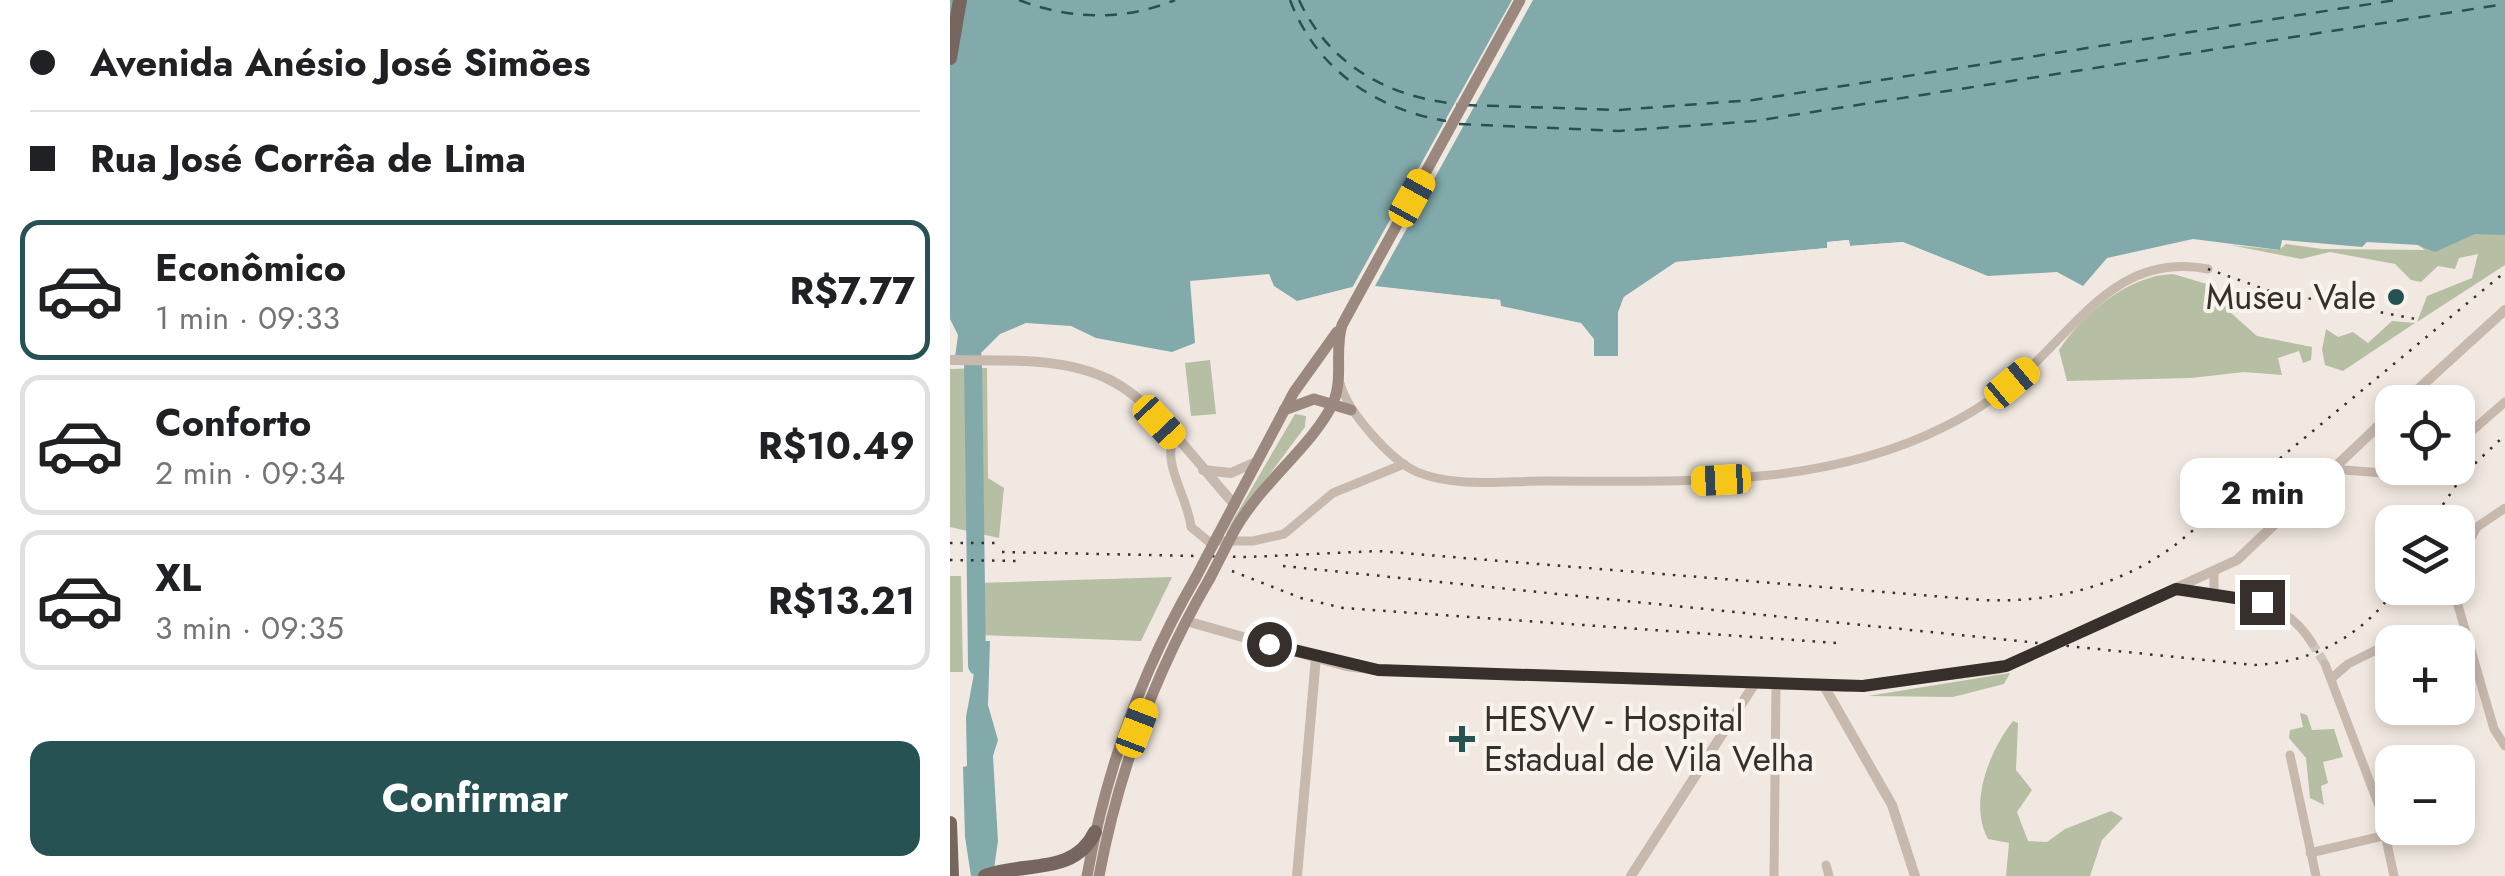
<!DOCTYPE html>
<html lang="pt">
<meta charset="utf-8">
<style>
body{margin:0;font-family:Jost,sans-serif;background:#f6f6f6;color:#202124;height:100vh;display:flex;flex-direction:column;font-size:38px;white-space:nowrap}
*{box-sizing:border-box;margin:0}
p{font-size:32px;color:#757577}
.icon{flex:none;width:55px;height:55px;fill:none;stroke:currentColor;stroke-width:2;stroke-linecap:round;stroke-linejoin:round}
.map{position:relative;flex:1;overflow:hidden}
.details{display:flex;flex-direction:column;background:#fff;width:950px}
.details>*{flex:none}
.guide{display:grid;align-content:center;height:220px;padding:0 30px;background:#fff}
.tools{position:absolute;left:1425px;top:385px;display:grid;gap:20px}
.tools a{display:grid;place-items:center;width:100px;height:100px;border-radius:20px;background:#fff;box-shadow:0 5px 15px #0003;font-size:50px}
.end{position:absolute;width:45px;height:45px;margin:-22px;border:12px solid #372f2c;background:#fff;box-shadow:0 0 0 5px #fff}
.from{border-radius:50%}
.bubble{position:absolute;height:70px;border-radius:20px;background:#fff;box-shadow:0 5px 15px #0003;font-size:32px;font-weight:700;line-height:70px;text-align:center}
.car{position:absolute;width:30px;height:60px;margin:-30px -15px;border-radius:12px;box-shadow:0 0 8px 2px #0007;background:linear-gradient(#f5c518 24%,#345 0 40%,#f5c518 0 76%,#345 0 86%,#f5c518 0)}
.guide b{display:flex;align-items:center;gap:35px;height:95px;font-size:38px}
.guide b+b{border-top:2px solid #e0e0e0}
.guide i{width:25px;height:25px;background:#202124}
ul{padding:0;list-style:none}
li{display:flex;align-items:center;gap:30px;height:140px;margin:0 20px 15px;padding:0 10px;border:5px solid #e0e0e0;border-radius:20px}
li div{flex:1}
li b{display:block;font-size:38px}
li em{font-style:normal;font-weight:700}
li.active{border-color:#265254}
li>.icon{width:90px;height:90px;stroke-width:1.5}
.primary-button{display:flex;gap:20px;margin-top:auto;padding:20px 30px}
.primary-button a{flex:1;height:115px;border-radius:20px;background:#265254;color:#fff;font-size:40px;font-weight:700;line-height:115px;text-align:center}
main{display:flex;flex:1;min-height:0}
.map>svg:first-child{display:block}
.green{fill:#b6bea3}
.water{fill:#83aaab}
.pier{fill:#f1e9e1}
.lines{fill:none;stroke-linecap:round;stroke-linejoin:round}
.river{stroke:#83aaab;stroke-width:18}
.ferry{stroke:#265254;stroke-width:2.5;stroke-dasharray:12 10;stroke-linecap:butt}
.minor-tunnel{stroke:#ccc4bd;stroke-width:9;stroke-dasharray:9 4.5;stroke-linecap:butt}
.minor{stroke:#c8b9ae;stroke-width:9}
.tertiary{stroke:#c8b9ae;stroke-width:10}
.secondary{stroke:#9b8980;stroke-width:11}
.primary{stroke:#77665f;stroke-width:14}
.rail{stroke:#372f2c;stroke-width:2.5;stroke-dasharray:2.5 8;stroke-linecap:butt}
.secondary-bridge{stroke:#9b8980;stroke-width:11}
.route{stroke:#372f2c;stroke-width:12}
.poi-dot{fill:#265254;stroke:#f9f3ed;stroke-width:4}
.labels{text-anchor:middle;stroke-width:8;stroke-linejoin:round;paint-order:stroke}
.poi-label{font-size:35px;fill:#372f2c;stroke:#f9f3ed;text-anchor:end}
</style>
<main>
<section class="details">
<div class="guide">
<b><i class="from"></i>Avenida Anésio José Simões</b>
<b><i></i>Rua José Corrêa de Lima</b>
</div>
<ul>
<li class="active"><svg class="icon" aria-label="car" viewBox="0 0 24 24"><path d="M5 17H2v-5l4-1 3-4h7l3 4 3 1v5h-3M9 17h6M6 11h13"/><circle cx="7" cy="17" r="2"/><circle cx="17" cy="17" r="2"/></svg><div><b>Econômico</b><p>1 min · 09:33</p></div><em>R$7.77</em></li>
<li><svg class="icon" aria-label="car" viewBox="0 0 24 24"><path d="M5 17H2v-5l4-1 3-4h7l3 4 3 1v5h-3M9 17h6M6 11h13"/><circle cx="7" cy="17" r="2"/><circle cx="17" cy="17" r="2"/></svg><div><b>Conforto</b><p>2 min · 09:34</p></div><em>R$10.49</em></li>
<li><svg class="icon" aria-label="car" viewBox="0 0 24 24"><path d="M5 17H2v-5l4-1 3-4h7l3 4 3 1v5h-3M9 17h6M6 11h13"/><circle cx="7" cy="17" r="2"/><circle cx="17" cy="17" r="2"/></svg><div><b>XL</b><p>3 min · 09:35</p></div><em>R$13.21</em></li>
</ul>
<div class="primary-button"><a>Confirmar</a></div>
</section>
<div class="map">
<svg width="1555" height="876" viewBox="0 0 1555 876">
<rect width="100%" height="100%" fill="#f1e9e1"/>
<!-- green -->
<g class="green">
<polygon points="1555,214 1555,265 1467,322 1477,296 1522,278 1528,254 1509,258 1505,269 1488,266 1471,282 1461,280 1445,264 1380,252 1351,259 1280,245 1329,250 1336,244 1372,249 1475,250 1468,245"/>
<path d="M1223,274l44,13 14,26 26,23 55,11 -1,13 -8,3 -4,-12 -21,7 4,17 -38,-3 -53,6 -124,3 -8,-31c23,-35 69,-75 114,-76z"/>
<polygon points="1442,321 1465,323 1393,371 1375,365 1372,350 1376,329 1388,337 1403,332 1418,343"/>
<polygon points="260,360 266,414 241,416 235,363"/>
<polygon points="37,368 38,478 54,488 49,538 0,527 0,369"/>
<polygon points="345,414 356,416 355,427 275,534"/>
<polygon points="0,576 11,576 13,672 0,672"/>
<polygon points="222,577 191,641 29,635 28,583"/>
<polygon points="1060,673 1054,684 1003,697 918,696"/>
<polygon points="1350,713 1357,715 1362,730 1384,729 1393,757 1373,762 1378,783 1371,786 1374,805 1360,798 1356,758 1339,738 1340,730 1353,727"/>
<path d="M1063,721l5,2 -2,47 16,20 -15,22 11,29 19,1 18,-13 46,-18 12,7 -21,22 -12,36h-84l3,-33 -21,-4c-20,-36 2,-89 25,-118z"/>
</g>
<!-- water -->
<g class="water">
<polygon points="0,0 1555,0 1555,235 1525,234 1485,252 1468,245 1417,242 1412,247 1332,240 1330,250 1243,239 1157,258 1133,286 1107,272 1038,276 953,242 900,246 898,240 877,242 877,248 726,262 674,297 668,312 668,356 644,356 644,339 631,323 551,306 550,300 410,285 347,301 324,286 319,274 240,281 245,343 222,352 146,338 121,326 76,323 50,334 27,357 5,357 8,335 0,319"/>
<polygon points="24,641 40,641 38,705 48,740 43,756 48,841 43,876 21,876 15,837 13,767 17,766 16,717 25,668"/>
</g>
<!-- pier -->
<g class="pier">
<polygon points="562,0 583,0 425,286 550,300 551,306 401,290"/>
<polygon points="899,240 900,246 953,242 959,248 900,251 894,245 882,246 878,253 728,267 671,304 674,297 726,262 877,248 877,242"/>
</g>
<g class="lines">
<!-- river -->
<polyline class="river" points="23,357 27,666"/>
<!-- ferry -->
<g class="ferry">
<path d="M69,0c51,20 105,21 156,0"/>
<path d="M340,0c26,69 85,109 156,121"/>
<path d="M349,0c30,65 89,97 158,104"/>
<polyline points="515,105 669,110 803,100 1446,0"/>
<polyline points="509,124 669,131 805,121 1555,4"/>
</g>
<!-- minor-tunnel -->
<polyline class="minor-tunnel" points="1362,643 1375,664"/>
<!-- minor -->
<g class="minor">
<path d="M390,383c7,28 50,77 77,89 38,16 89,9 128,9 135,0 277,8 401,-55 32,-16 62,-37 87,-61 52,-50 92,-112 175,-96"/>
<path d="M223,438c-10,28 15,60 18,89l17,14h45l31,-7 49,-41 71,-29"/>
<polyline points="1508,443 1555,402"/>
<polyline points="1382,469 1445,474 1472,468"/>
<polyline points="1508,563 1527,527 1555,508"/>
<polyline points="1503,588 1544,729 1555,746"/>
<path d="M1227,589c54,12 102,1 135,54"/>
<polyline points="1264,597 1264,572"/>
<polyline points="1375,664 1429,806 1444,876"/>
<polyline points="1382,678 1398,664 1434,646"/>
<polyline points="1340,755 1366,876"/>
<polyline points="1360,853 1437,835"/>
<polyline points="876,865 879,876"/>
<polyline points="824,876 826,684"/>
</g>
<!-- tertiary -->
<g class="tertiary">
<path d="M0,360c51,1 113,-4 160,20 45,22 90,87 125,125"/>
<polyline points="1454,402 1555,310"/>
<polyline points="253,470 281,473 308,461"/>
<polyline points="236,621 396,666 428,670 896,687 1049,669 1287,560 1442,413"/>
<polyline points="874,686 942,805 965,876"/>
<polyline points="347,876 366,657"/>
<polyline points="681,876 805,683"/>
</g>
<!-- secondary -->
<g class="secondary">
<polyline points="334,410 364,399 401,410"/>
<polyline points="268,535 344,392 387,332"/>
<path d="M282,535c26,-50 81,-89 101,-132 11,-25 1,-53 9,-78l178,-325"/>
<path d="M137,876c19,-106 54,-204 108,-297"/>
<path d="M149,876c20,-107 56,-204 111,-298"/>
</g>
<!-- primary -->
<g class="primary">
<polyline points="0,58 10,0"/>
<polyline points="0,823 2,876"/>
<path d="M35,876c39,-15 89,0 110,-44"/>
</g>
<!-- rail -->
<g class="rail">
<polyline points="1258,269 1320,291 1466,319"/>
<polyline points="1481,522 1514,474 1555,435"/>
<polyline points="0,543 52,543"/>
<path d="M52,552l246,5 130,-6 604,49c70,3 135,-13 192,-54l331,-274"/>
<polyline points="0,560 68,561"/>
<path d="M333,566l971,99c58,-2 109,-29 142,-77"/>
<polyline points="282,571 351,598 393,608 887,643"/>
</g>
<!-- secondary-bridge -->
<g class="secondary-bridge">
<polyline points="260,578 282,535"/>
<polyline points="245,579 268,535"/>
</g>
</g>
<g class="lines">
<!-- route -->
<polyline class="route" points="319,644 428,670 913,686 1056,666 1226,589 1312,602"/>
</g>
<!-- markers -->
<g class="poi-dot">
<circle cx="1446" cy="297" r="10"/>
<path d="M507 724h10v10h10v10h-10v10h-10v-10h-10v-10h10z"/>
</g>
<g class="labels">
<!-- poi labels -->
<g class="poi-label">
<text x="1426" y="309">Museu Vale</text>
<text x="534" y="731" text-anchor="start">HESVV - Hospital<tspan x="534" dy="40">Estadual de Vila Velha</tspan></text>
</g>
</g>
</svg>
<div class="tools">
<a><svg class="icon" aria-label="locate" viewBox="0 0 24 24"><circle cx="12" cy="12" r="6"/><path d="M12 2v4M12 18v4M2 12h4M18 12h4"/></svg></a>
<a><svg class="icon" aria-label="layers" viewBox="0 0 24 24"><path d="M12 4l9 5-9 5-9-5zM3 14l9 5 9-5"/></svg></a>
<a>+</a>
<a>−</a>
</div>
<i class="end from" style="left:319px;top:644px"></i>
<i class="end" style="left:1312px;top:602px"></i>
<div class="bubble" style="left:1230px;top:458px;width:165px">2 min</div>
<i class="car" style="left:462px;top:198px;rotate:29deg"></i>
<i class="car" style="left:1062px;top:383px;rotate:50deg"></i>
<i class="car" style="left:209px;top:422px;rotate:137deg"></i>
<i class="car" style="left:771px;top:480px;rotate:267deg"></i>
<i class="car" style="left:187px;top:728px;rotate:21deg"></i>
</div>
</main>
